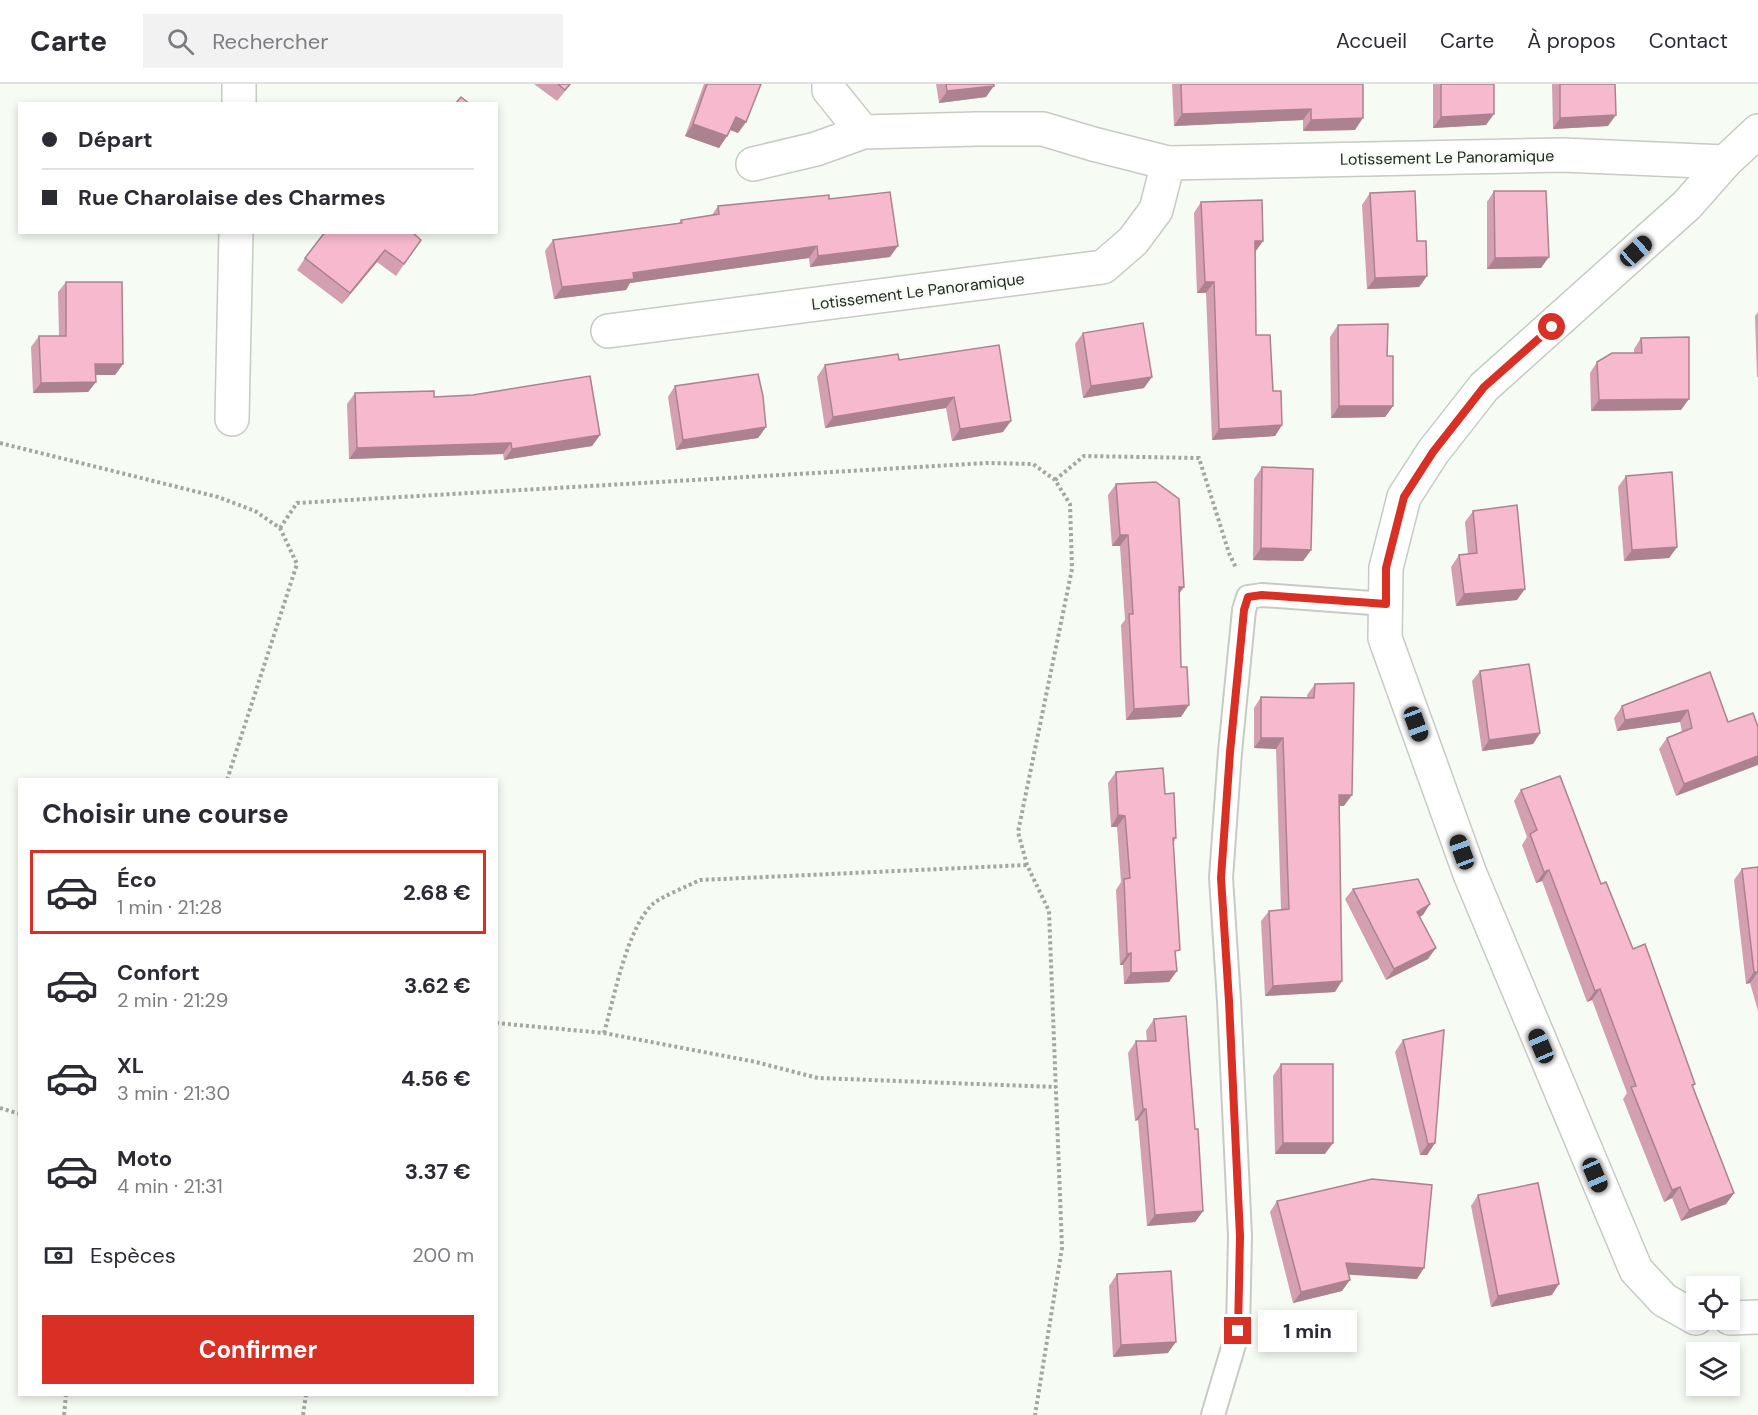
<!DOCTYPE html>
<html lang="fr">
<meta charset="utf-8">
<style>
body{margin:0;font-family:"DM Sans",sans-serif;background:#f2f2f3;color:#2b2b33;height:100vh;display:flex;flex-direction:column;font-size:22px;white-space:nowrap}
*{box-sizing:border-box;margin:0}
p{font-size:20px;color:#7c7c81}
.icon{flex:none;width:33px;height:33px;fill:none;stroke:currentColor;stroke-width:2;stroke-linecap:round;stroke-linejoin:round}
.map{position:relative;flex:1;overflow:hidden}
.side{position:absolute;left:18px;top:694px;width:480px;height:618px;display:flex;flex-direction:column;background:#fff;border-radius:0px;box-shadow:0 3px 9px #0003}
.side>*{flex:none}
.banner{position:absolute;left:18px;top:18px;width:480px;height:132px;border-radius:0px;box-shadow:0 3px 9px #0003;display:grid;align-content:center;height:132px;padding:0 24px;background:#fff}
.controls{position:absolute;left:1686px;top:1192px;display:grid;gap:12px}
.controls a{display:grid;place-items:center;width:54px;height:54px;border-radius:0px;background:#fff;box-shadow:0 3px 9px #0003;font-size:30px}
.end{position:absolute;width:27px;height:27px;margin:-14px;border:8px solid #d93025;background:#fff;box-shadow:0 0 0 3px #fff}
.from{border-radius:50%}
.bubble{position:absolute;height:42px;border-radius:0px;background:#fff;box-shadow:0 3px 9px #0003;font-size:20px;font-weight:700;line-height:42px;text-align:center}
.car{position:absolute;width:18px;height:36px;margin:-18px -9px;border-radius:8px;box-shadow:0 0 4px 2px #0007;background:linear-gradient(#222 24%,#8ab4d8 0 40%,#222 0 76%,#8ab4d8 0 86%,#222 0)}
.banner b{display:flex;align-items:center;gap:21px;height:57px;font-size:22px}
.banner b+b{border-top:2px solid #e1e1e2}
.banner i{width:15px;height:15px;background:#2b2b33}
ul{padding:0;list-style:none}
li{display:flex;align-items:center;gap:18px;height:84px;margin:0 12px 9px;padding:0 12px;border:3px solid transparent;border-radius:0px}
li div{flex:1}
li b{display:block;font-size:22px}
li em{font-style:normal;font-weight:700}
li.current{border-color:#d93025}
li>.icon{width:54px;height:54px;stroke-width:1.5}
h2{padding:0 24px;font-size:27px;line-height:72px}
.pay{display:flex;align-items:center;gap:15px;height:66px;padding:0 24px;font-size:22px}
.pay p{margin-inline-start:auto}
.button{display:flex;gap:12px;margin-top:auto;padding:12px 24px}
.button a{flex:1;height:69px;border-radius:0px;background:#d93025;color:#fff;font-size:24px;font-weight:700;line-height:69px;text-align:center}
header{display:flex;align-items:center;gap:36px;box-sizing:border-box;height:84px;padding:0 30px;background:#fff;border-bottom:2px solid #e1e1e2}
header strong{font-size:28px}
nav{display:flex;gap:33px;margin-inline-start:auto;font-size:21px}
.search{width:420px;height:54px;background:#f2f2f3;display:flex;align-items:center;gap:15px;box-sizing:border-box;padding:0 21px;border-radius:0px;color:#7c7c81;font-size:22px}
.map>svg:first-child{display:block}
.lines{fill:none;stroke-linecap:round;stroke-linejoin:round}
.service-casing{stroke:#c6cbc3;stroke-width:26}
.minor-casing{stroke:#c6cbc3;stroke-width:36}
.path{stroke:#a2a7a1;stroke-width:4;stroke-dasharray:3 3;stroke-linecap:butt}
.service{stroke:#fff;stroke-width:22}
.minor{stroke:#fff;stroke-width:33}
.wall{fill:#d49fb0}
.shaded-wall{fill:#ac8290}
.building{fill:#f6b9cd;stroke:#ac8290;stroke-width:1.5}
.route{stroke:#d93025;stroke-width:8}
.labels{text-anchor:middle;stroke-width:4.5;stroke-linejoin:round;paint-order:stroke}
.street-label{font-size:16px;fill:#272926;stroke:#f6fcf4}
</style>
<header>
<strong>Carte</strong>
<div class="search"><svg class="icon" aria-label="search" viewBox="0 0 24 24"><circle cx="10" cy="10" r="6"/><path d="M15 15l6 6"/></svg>Rechercher</div>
<nav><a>Accueil</a><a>Carte</a><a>À propos</a><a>Contact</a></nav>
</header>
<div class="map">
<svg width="1758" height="1331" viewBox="0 0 1758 1331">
<rect width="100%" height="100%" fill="#f6fcf4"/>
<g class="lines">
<defs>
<polyline id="service" points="1213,1331 1238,1247 1240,1152 1229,917 1221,794 1230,668 1244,526 1248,513 1262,511 1386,520"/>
<g id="minor">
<polyline points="829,0 829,6 863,48"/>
<polyline points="239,20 239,0"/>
<polyline points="753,80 816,65 863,48 977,45 1043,45 1093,60 1168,79"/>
<polyline points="608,247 1103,183 1133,157 1156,126 1168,79 1563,71 1725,78"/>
<polyline points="232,335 236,148"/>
<polyline points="1696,1234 1664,1216 1636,1186 1470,790 1385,554 1386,484 1404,413 1433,368 1484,303 1687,121 1725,78 1758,47"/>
<polyline points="1730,1234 1758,1233"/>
</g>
</defs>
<!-- service casing -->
<use href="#service" class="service-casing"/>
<!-- minor casing -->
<use href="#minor" class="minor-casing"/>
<!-- path -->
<g class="path">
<polyline points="0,359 218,413 255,427 280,444 297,480 227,696"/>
<polyline points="1055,396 1084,372 1199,374 1229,469 1236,484"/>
<polyline points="280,444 297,419 987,379 1033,380 1055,396 1070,420 1072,485 1018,748 1027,781 1049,827 1062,1164 1035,1331"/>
<polyline points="496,939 604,949 756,978 818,994 1056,1003"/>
<path d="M604,949c10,-34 23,-107 50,-130 9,-7 34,-17 46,-23l327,-15"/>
<polyline points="0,1024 20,1030"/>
<polyline points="64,1331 66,1311"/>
<polyline points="303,1331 306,1311"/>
</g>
<!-- service -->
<use href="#service" class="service"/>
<!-- minor -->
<use href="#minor" class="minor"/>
</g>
<!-- wall -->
<g class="wall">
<polygon points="534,0 571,0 557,17"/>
<polygon points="704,0 761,0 746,38 738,49 730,46 727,52 719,64 685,52"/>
<polygon points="936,0 994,0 986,13 939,19"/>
<polygon points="1172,0 1363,0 1355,46 1303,47 1303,36 1174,42"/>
<polygon points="1433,0 1494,0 1486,41 1433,44"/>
<polygon points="1552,0 1615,0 1608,42 1553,45"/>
<polygon points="1494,107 1541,184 1487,185 1487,118"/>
<polygon points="1370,109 1417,157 1427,192 1419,203 1367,205 1362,121"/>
<polygon points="829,115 890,173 810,183 809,174 630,199 626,206 554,215 545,167 553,156 679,139 681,136 712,131 718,122"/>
<polygon points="1201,118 1263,157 1255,168 1256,251 1282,341 1275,352 1212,356 1206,209 1197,209 1194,129"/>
<polygon points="421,156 396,192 377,178 342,220 297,186 305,174"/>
<polygon points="66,198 123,280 115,291 95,291 96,298 88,308 33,309 31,263 39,252 59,252 58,208"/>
<polygon points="1758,228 1758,293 1757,293 1755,232"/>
<polygon points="1338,241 1387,272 1393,322 1385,333 1331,334 1330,253"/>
<polygon points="1083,249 1144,304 1083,314 1075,260"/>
<polygon points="1641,254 1681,326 1591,327 1590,289 1597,278 1634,269 1634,265"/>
<polygon points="999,261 1003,348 952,357 946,324 825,344 817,293 825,281 899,276"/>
<polygon points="675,302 766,343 758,354 676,366 668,313"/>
<polygon points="355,309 434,313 600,351 592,362 504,376 503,370 349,375 347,320"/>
<polygon points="1262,383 1311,466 1303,477 1253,476 1254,395"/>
<polygon points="1626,392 1677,463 1669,474 1624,477 1618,403"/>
<polygon points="1116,400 1179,510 1181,633 1126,636 1121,541 1125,536 1120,462 1112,462 1108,411"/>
<polygon points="1473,427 1517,516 1456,522 1451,483 1459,471 1468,470 1465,438"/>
<polygon points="1480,587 1540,649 1533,660 1482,667 1472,597"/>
<polygon points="1710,588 1728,638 1676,712 1659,665 1667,654 1682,648 1680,638 1617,647 1614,634 1622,622"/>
<polygon points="1315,600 1344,722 1339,722 1335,908 1265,912 1261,837 1269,827 1281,826 1276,665 1254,664 1254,624 1261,613 1307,614 1307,611"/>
<polygon points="1116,688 1165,710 1176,754 1174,758 1175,872 1169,898 1124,900 1123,881 1120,881 1116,806 1121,798 1117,743 1111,743 1108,699"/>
<polygon points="1521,706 1601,800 1633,865 1695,1000 1693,1003 1734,1109 1726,1120 1681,1137 1672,1114 1664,1118 1623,1015 1627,1009 1592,916 1587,918 1542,797 1536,799 1522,761 1527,753 1514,717"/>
<polygon points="1758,783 1758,927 1750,899 1746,900 1734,796 1742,785"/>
<polygon points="1353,805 1423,831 1419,833 1428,875 1386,896 1345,815"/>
<polygon points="1154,935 1195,1045 1203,1127 1195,1138 1147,1142 1138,1036 1135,1037 1128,969 1136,957 1147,957 1146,947"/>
<polygon points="1403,956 1435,1059 1427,1071 1420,1071 1395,968"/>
<polygon points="1281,980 1325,1070 1275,1070 1273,992"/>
<polygon points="1478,1111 1552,1211 1491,1223 1471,1122"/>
<polygon points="1277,1117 1417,1195 1349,1190 1342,1207 1293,1219 1270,1128"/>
<polygon points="1117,1190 1168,1269 1113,1273 1109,1202"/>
</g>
<!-- shaded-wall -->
<g class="shaded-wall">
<polygon points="994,2 986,13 939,19 947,7"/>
<polygon points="1311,25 1303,36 1174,42 1182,30"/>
<polygon points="1494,30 1486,41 1433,44 1441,33"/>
<polygon points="1616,31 1608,42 1553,45 1560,34"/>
<polygon points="736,33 746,38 738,49 728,45"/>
<polygon points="1363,34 1355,46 1303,47 1311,36"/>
<polygon points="693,40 727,52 719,64 685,52"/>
<polygon points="1255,157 1263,157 1255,168"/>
<polygon points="817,162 809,174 630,199 626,206 554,215 562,203 633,189"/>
<polygon points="898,162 890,173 810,183 818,172"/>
<polygon points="385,166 377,178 342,220 350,209"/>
<polygon points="1549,173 1541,184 1487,185 1495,174"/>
<polygon points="1427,192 1419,203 1367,205 1375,194"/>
<polygon points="1205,198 1214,198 1206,209 1197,209"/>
<polygon points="95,280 123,280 115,291 88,291"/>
<polygon points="1152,293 1144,304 1083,314 1091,302"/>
<polygon points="96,298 88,308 33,309 41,299"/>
<polygon points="954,313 946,324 825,344 833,333"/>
<polygon points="1689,315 1681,326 1591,327 1599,316"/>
<polygon points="1339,322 1393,322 1385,333 1331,334"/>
<polygon points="1011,337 1003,348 952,357 960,345"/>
<polygon points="1282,341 1275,352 1212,356 1219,345"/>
<polygon points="766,343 758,354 676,366 683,356"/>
<polygon points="600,351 592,362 504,376 512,365"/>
<polygon points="511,359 503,370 349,375 357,364"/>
<polygon points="1120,451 1128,451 1120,462 1112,462"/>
<polygon points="1677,463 1669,474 1624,477 1632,466"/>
<polygon points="1261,464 1311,466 1303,477 1253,476"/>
<polygon points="1179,503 1184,503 1176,514"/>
<polygon points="1525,505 1517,516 1456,522 1464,510"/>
<polygon points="1189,621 1181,633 1126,636 1134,625"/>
<polygon points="1688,626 1680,638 1617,647 1625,636"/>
<polygon points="1540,649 1533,660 1482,667 1489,656"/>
<polygon points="1261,654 1283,654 1276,665 1254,664"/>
<polygon points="1758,672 1758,681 1676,712 1684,700"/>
<polygon points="1339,711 1352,711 1344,722 1331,722"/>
<polygon points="1118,731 1125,732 1117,743 1111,743"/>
<polygon points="1549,786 1542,797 1536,799 1544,788"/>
<polygon points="1430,820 1423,831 1409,839 1417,828"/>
<polygon points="1436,864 1428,875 1386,896 1394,885"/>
<polygon points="1131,869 1123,881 1120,881 1127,870"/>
<polygon points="1177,887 1169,898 1124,900 1131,889"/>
<polygon points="1754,888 1758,888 1750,899 1746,900"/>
<polygon points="1342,897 1335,908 1265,912 1273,902"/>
<polygon points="1600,905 1592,916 1587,918 1595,907"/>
<polygon points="1143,1025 1146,1025 1138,1036 1135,1037"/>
<polygon points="1283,1059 1333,1059 1325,1070 1275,1070"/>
<polygon points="1435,1059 1427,1071 1420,1071 1428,1060"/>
<polygon points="1680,1103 1672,1114 1664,1118 1672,1106"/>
<polygon points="1734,1109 1726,1120 1681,1137 1689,1126"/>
<polygon points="1203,1127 1195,1138 1147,1142 1155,1131"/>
<polygon points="1346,1179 1424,1184 1417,1195 1338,1190"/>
<polygon points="1350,1196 1342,1207 1293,1219 1301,1208"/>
<polygon points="1559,1200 1552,1211 1491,1223 1498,1212"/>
<polygon points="1176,1258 1168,1269 1113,1273 1121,1261"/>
</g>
<!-- building -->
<g class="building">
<polygon points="558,0 570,0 565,6"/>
<polygon points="707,0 761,0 746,38 736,33 727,52 693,40"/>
<polygon points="946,0 994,0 994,2 947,7"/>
<polygon points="1181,0 1363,0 1363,34 1311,36 1311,25 1182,30"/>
<polygon points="1441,0 1494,0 1494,30 1441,33"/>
<polygon points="1560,0 1615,0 1616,31 1560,34"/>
<polygon points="461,13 470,20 455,20"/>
<polygon points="1415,107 1417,157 1426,157 1427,192 1375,194 1370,109"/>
<polygon points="1494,107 1546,107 1549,173 1495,174"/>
<polygon points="890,108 898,162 818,172 817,162 633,189 634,195 562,203 553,156 682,139 681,136 719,130 718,122 829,111 829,115"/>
<polygon points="1262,116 1263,157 1255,157 1256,251 1270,251 1273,307 1281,307 1282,341 1219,345 1214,198 1205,198 1201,118"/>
<polygon points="325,148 412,148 421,156 404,180 385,166 350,209 305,174"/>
<polygon points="66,198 122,198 123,280 95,280 96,298 41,299 39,252 66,252"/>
<polygon points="1143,239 1152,293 1091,302 1083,249"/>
<polygon points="1388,240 1387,272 1393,272 1393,322 1339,322 1338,241"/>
<polygon points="1689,253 1689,315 1599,316 1597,278 1612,269 1642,269 1641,254"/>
<polygon points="999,261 1011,337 960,345 954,313 833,333 825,281 898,270 899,276"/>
<polygon points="758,290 763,312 766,343 683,356 675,302"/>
<polygon points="590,292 600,351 512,365 511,359 357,364 355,309 434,307 434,313 473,311"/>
<polygon points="1262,383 1313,385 1311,466 1261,464"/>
<polygon points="1672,388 1677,463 1632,466 1626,392"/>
<polygon points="1156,398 1179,415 1184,503 1179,503 1181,583 1187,583 1189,621 1134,625 1129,530 1133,530 1128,451 1120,451 1116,400"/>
<polygon points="1517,421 1525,505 1464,510 1459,471 1477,469 1473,427"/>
<polygon points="1529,580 1540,649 1489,656 1480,587"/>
<polygon points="1710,588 1728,638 1753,629 1758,643 1758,672 1684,700 1667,654 1692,644 1688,626 1625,636 1622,622"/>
<polygon points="1354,599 1352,711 1339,711 1342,897 1273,902 1269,827 1289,825 1283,654 1261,654 1261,613 1314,614 1315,600"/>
<polygon points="1163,684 1165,710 1174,709 1176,754 1173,754 1180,866 1175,867 1177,887 1131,889 1131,869 1127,870 1124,795 1130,794 1125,732 1118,731 1116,688"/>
<polygon points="1560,692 1601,800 1606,798 1633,865 1645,860 1695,1000 1692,1001 1734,1109 1689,1126 1680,1103 1672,1106 1631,1003 1636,1002 1600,905 1595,907 1549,786 1544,788 1530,750 1537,746 1521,706"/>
<polygon points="1758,783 1758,888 1754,888 1742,785"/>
<polygon points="1418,795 1430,820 1417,828 1436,864 1394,885 1353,805"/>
<polygon points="1186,932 1195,1045 1198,1045 1203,1127 1155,1131 1146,1025 1143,1025 1136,957 1156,957 1154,935"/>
<polygon points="1444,946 1435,1059 1428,1060 1403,956"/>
<polygon points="1281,980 1333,980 1333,1059 1283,1059"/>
<polygon points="1372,1095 1432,1101 1424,1184 1346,1179 1350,1196 1301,1208 1277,1117"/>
<polygon points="1538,1099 1559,1200 1498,1212 1478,1111"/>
<polygon points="1171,1187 1176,1258 1121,1261 1117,1190"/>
</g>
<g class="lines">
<!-- route -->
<polyline class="route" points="1238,1247 1240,1152 1229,917 1221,794 1230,668 1244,526 1248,513 1262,511 1386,520 1386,484 1404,413 1433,368 1484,303 1552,243"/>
</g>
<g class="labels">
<!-- street labels -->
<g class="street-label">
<text transform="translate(1447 73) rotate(-1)" y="6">Lotissement Le Panoramique</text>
<text transform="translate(918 207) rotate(-7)" y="6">Lotissement Le Panoramique</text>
</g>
</g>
</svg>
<div class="controls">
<a><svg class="icon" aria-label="locate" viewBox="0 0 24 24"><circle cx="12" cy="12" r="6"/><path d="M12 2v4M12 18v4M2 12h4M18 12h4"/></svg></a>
<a><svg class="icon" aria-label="layers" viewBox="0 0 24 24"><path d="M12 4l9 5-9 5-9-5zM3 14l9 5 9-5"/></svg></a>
</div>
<i class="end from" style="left:1552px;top:243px"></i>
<i class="end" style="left:1238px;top:1247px"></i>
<div class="bubble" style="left:1258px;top:1226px;width:99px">1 min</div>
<i class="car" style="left:1636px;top:167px;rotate:48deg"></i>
<i class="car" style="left:1416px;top:640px;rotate:160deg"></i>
<i class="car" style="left:1462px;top:768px;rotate:340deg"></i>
<i class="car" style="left:1541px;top:962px;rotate:337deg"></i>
<i class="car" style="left:1595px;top:1091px;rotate:157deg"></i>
<div class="banner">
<b><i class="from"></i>Départ</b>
<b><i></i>Rue Charolaise des Charmes</b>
</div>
<section class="side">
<h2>Choisir une course</h2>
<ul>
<li class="current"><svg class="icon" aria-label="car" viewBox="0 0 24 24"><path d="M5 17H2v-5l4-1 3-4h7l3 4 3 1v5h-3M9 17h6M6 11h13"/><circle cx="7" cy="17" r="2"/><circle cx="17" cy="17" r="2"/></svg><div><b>Éco</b><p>1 min · 21:28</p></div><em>2.68 €</em></li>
<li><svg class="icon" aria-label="car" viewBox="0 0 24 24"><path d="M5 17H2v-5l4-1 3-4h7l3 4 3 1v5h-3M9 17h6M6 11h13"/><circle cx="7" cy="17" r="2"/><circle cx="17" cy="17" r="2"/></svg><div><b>Confort</b><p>2 min · 21:29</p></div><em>3.62 €</em></li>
<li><svg class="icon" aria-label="car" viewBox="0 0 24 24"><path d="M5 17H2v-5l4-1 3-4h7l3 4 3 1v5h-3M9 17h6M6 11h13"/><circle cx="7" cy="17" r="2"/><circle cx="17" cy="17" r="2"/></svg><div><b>XL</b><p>3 min · 21:30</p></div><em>4.56 €</em></li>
<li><svg class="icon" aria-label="car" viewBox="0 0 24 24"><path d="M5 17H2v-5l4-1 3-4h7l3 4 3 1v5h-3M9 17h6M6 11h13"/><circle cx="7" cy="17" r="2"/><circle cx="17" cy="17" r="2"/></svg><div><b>Moto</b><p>4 min · 21:31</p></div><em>3.37 €</em></li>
</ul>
<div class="pay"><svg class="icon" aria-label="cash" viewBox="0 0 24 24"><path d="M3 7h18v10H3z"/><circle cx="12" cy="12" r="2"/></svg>Espèces<p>200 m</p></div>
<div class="button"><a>Confirmer</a></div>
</section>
</div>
